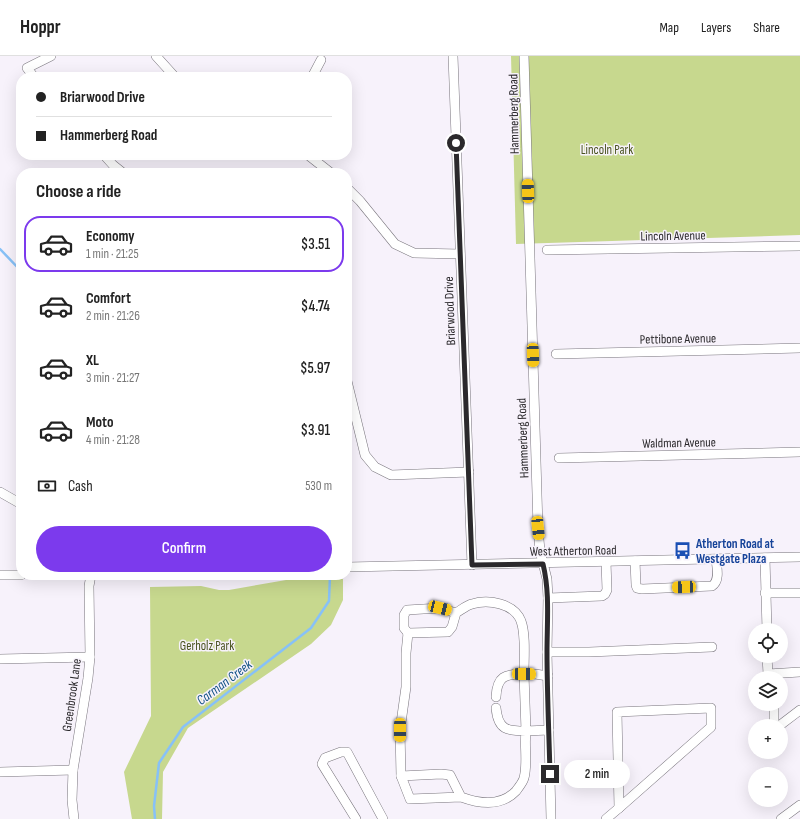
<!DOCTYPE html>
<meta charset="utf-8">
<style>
body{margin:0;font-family:"Sofia Sans Condensed",sans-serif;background:#f6f6f6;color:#222;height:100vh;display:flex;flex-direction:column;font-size:15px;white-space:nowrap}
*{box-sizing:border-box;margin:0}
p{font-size:13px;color:#767676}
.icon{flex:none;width:22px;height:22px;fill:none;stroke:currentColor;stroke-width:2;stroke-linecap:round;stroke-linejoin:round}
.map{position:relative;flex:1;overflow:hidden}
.panel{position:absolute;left:16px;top:112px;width:336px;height:412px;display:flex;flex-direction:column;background:#fff;border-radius:16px;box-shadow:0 4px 16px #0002}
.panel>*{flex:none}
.hud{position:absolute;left:16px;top:16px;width:336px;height:88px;border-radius:16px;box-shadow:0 4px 16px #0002;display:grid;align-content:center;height:88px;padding:0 20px;background:#fff}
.fabs{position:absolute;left:748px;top:567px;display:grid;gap:8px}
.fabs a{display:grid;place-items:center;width:40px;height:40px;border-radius:50%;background:#fff;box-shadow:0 4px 16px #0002;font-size:20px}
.end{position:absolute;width:18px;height:18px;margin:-9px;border:5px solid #2b292c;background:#fff;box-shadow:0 0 0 2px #fff}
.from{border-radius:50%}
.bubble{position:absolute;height:28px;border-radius:14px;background:#fff;box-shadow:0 4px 16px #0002;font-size:13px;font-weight:600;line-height:28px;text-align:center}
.car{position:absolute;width:12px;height:24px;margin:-12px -6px;border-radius:5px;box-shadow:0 0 3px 1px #0007;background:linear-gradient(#f5c518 24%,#345 0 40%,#f5c518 0 76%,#345 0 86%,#f5c518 0)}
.hud b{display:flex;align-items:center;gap:14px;height:38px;font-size:15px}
.hud b+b{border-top:1px solid #e0e0e0}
.hud i{width:10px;height:10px;background:#222}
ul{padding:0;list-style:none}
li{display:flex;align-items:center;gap:12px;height:56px;margin:0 8px 6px;padding:0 12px;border:2px solid transparent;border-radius:16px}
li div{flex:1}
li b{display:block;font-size:15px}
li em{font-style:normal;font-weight:600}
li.selected{border-color:#7c3aed}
li>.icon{width:36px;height:36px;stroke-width:1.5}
h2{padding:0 20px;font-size:18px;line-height:48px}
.pay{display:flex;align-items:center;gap:10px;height:44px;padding:0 20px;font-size:15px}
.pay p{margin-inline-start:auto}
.action{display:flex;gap:8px;margin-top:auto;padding:8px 20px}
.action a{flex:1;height:46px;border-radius:24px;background:#7c3aed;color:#fff;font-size:16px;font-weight:600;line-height:46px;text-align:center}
header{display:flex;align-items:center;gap:24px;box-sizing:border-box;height:56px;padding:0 20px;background:#fff;border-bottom:1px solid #e0e0e0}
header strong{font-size:19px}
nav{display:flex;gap:22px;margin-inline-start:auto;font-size:14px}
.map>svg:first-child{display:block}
.park{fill:#c7d88e}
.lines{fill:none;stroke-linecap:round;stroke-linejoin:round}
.stream{stroke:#87c1f7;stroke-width:2.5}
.minor-casing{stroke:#79757d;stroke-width:10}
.minor{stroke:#fff;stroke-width:9}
.route{stroke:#2b292c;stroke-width:5}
.labels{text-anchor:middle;stroke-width:3;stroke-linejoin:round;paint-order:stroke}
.street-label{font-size:13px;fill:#2b292c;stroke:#f7f2fb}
.park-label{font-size:13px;fill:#49531f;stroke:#f7f2fb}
.transit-label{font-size:13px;font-weight:bold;fill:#164399;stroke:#f7f2fb;text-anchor:start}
.water-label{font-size:14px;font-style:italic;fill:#135384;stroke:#f7f2fb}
</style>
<header>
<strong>Hoppr</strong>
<nav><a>Map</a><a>Layers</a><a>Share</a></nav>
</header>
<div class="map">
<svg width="800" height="763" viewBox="0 0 800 763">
<rect width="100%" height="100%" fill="#f7f2fb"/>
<!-- park -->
<g class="park">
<polygon points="511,0 800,0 800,179 516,188"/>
<polygon points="343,523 343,544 331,569 311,588 188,672 163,716 162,763 132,763 124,716 151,660 150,531 201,530 219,534 229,534 286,524"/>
</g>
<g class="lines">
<!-- stream -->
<g class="stream">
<polyline points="0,193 21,215"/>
<polyline points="155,763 154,750 159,707 183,671 311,572 329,545 330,519"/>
</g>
<defs>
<g id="minor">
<polyline points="156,0 175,21"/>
<polyline points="453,0 472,509"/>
<polyline points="524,0 538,472 540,495 547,523 548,542 547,596 551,763"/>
<polyline points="34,21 27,12 51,0"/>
<polyline points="312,21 321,4"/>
<polyline points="104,99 113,109 123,117"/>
<polyline points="308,99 331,117"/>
<polyline points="347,132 360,145 395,188 414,197 460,198"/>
<polyline points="547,194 800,190"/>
<polyline points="556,298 800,292"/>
<polyline points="347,325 365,399 375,411 391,419 469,416"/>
<polyline points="559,402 800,396"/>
<polyline points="0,436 21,448"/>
<polyline points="765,502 767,574"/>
<path d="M635,505l1,24 1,3 5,1 70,-3c8,-5 5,-18 4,-27"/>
<polyline points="347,511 800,501"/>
<polyline points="0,519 21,519"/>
<polyline points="765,537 800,537"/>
<polyline points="548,542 602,540 605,538 607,534 606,506"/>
<path d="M456,557l-16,-5 -33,2 -3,5v13l4,5 40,-1 4,-5 4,-14c5,-3 11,-8 16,-9 16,-5 42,-1 49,17 5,14 3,37 3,53h11l13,2"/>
<polyline points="547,596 589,596 712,591"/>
<polyline points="767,600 768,618 800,616"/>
<polyline points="0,603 90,601"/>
<path d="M496,641c1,-21 9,-23 28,-23l2,57 23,-1"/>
<polyline points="774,648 774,670"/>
<polygon points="711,652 711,671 619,752 617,656"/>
<polyline points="779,670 800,654"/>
<polyline points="0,716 73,714"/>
<polyline points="401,720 400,674 406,631 406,597 408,577"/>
<path d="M461,741l-51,2 -9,-23 40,-2 9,1 11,22c19,7 40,10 55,-6 3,-4 7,-9 8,-13 4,-15 0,-32 2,-47 -19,0 -28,-1 -30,-23"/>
<polyline points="74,763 72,744 73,714 88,622 90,601 89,530 91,519"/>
<polyline points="356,763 322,708 325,702 341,696 347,696 383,763"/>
<polyline points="606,763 619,752"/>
<polyline points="781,763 800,749"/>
</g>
</defs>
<!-- minor casing -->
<use href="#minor" class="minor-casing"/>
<!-- minor -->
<use href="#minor" class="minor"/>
</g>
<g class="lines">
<!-- route -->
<path class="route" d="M456,87l16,422 71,-1c7,29 4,58 4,88 0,41 2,81 3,122"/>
</g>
<!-- icons -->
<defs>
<symbol id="bus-bare" viewBox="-9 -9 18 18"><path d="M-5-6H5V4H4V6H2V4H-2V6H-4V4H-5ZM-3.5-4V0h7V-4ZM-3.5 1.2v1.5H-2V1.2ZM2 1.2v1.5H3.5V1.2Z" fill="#1a4fb4" stroke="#f7f2fb" stroke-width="2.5" paint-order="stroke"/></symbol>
</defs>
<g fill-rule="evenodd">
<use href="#bus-bare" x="670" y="482" width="25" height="25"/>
</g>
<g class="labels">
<!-- street labels -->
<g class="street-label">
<text transform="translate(513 58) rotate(-91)" y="5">Hammerberg Road</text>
<text transform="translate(673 179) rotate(-1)" y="5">Lincoln Avenue</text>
<text transform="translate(449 255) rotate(-92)" y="5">Briarwood Drive</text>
<text transform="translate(678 282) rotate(-1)" y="5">Pettibone Avenue</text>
<text transform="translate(522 382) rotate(-92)" y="5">Hammerberg Road</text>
<text transform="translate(679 386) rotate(-1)" y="5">Waldman Avenue</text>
<text transform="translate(573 494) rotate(-1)" y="5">West Atherton Road</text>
<text transform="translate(71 639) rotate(-82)" y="5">Greenbrook Lane</text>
</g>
<!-- park labels -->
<g class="park-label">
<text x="607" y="98">Lincoln Park</text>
<text x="207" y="594">Gerholz Park</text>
</g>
<!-- transit labels -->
<g class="transit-label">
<text x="696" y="492">Atherton Road at<tspan x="696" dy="15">Westgate Plaza</tspan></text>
</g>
<!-- water labels -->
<g class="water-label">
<text transform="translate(224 626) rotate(-37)" y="5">Carman Creek</text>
</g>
</g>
</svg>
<div class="fabs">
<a><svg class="icon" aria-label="locate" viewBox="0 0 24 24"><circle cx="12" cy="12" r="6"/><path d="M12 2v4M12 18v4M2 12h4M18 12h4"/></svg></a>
<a><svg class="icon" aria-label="layers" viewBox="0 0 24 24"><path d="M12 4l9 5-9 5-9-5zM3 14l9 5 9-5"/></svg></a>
<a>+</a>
<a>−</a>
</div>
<i class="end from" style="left:456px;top:87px"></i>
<i class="end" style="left:550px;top:718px"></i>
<div class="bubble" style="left:564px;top:704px;width:66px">2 min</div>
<i class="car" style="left:528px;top:135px;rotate:358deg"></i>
<i class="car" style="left:533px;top:299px;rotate:178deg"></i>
<i class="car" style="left:538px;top:472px;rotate:174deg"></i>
<i class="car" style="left:684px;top:531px;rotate:268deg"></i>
<i class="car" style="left:440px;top:552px;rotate:104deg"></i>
<i class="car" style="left:524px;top:618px;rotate:91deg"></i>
<i class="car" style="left:400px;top:674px;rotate:180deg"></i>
<div class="hud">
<b><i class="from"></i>Briarwood Drive</b>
<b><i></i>Hammerberg Road</b>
</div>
<section class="panel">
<h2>Choose a ride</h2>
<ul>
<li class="selected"><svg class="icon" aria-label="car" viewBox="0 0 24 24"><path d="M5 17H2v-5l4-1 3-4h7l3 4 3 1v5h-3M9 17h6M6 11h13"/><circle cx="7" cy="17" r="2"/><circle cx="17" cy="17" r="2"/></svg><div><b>Economy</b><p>1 min · 21:25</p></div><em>$3.51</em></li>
<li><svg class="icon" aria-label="car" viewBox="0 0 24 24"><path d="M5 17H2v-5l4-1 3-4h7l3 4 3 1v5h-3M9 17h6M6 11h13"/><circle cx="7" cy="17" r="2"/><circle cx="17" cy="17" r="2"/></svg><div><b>Comfort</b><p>2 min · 21:26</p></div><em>$4.74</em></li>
<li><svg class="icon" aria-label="car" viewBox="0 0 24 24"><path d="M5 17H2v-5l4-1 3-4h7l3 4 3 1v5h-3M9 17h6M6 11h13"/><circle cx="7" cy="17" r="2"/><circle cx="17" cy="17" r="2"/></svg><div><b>XL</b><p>3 min · 21:27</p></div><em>$5.97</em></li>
<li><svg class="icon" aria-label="car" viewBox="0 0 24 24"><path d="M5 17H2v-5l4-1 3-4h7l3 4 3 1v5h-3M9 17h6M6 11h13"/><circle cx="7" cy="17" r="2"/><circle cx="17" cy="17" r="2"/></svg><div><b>Moto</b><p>4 min · 21:28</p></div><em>$3.91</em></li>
</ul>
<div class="pay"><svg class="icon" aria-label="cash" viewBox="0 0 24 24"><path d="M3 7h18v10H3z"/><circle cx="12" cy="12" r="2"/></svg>Cash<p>530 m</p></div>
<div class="action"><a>Confirm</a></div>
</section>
</div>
